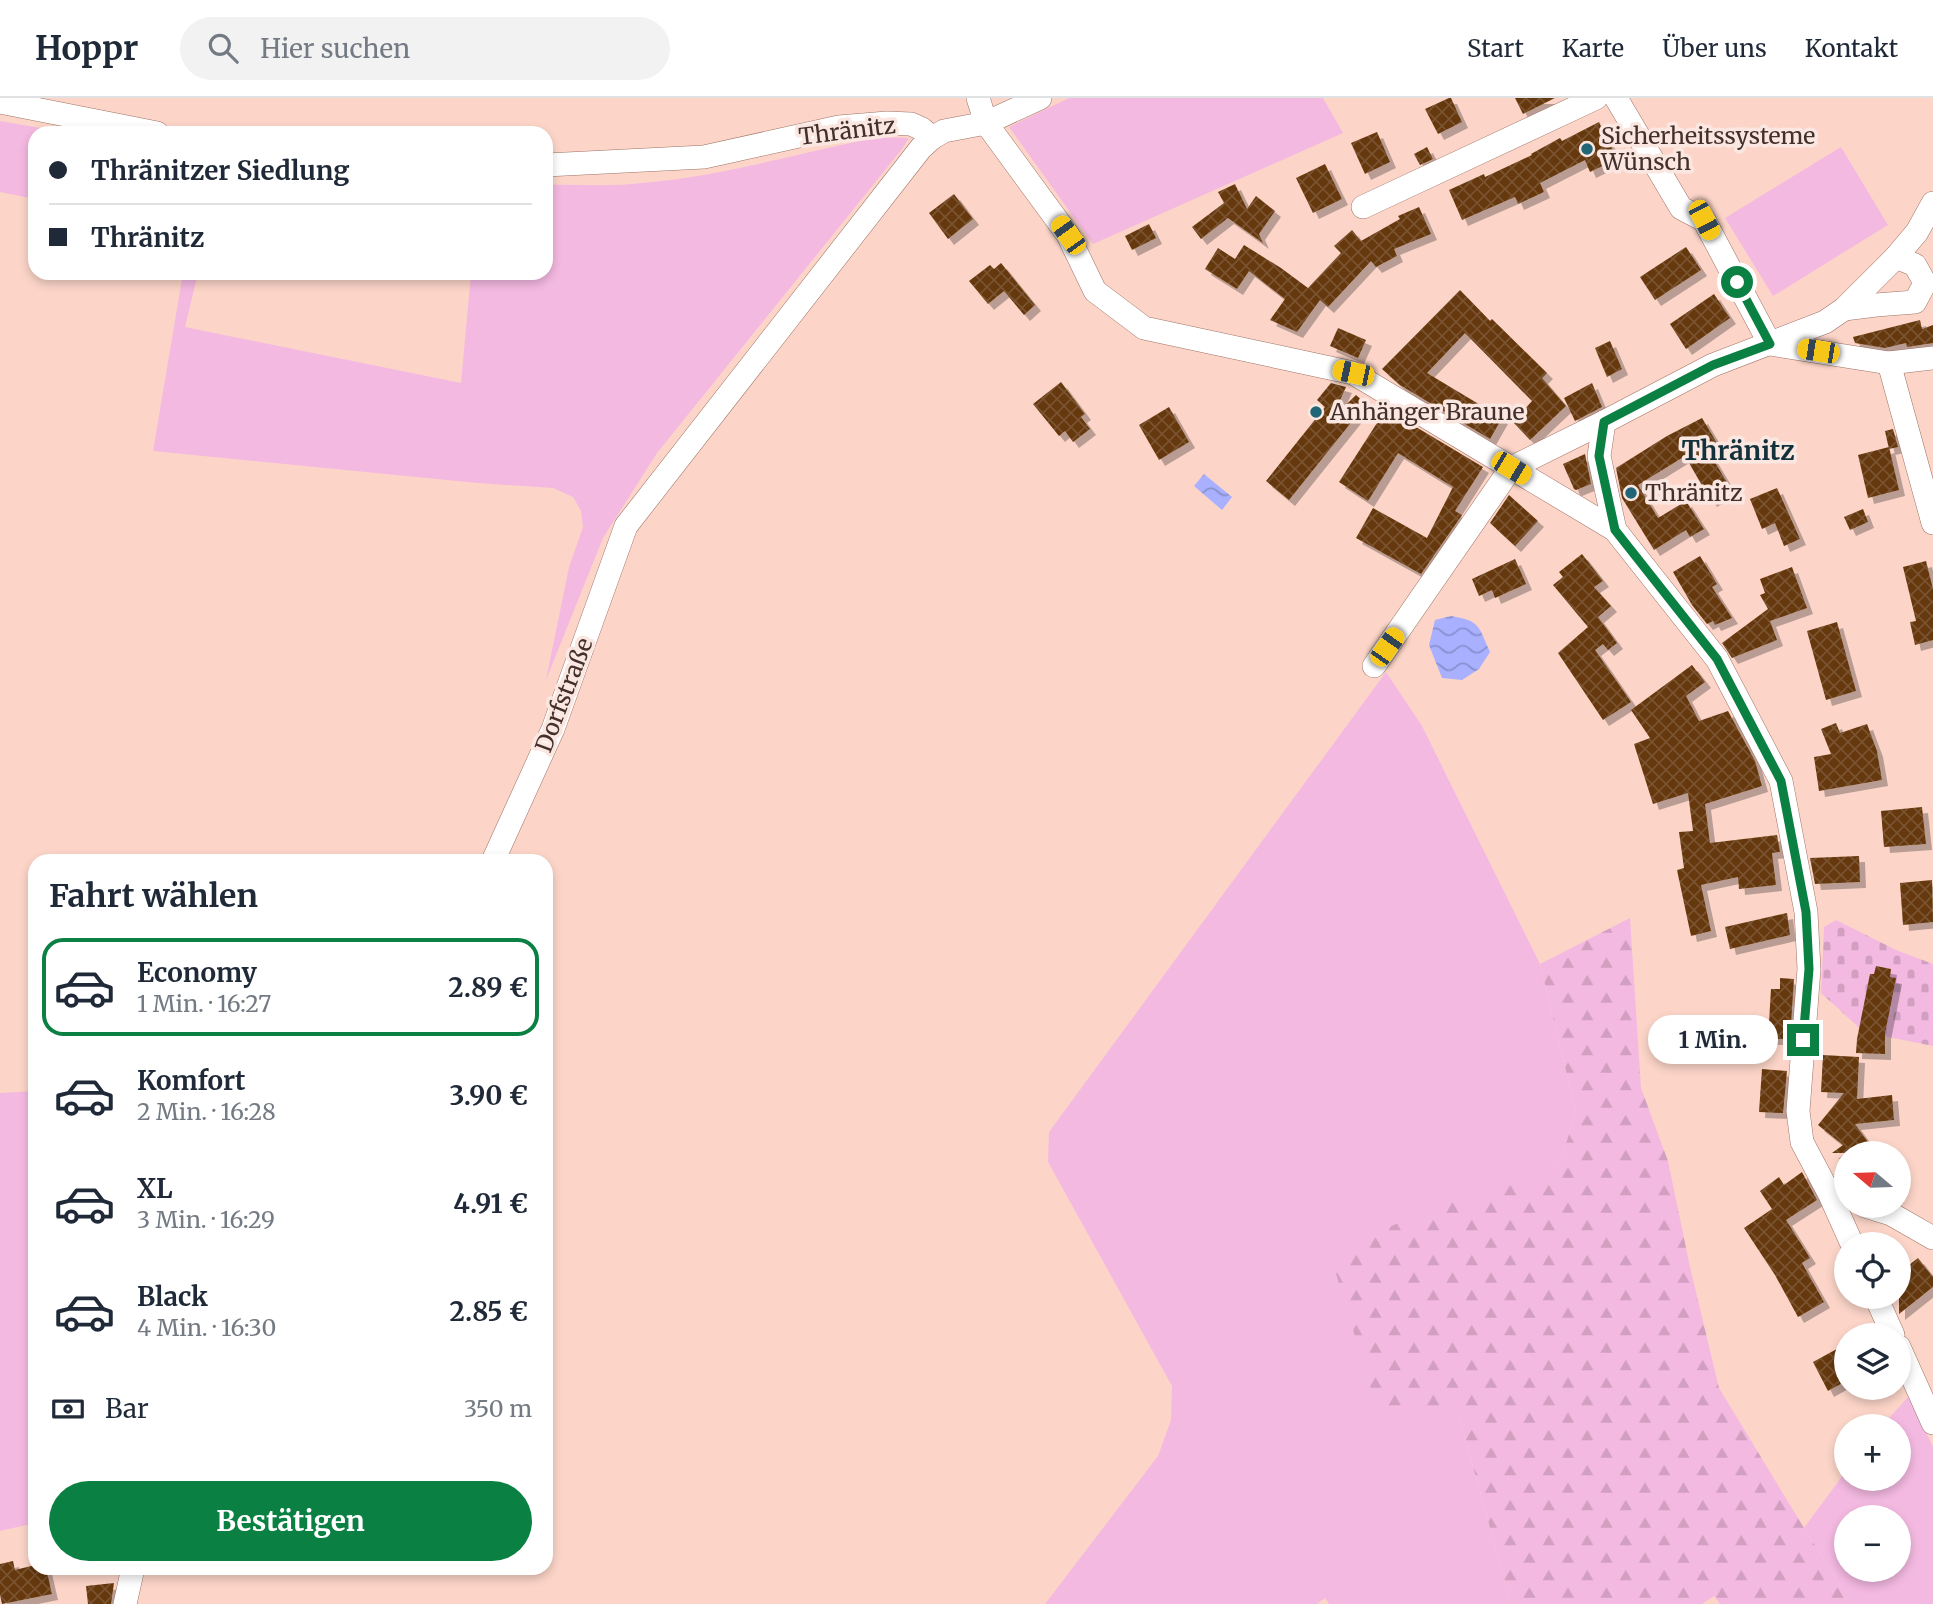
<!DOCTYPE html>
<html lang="de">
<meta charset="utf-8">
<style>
body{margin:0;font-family:Merriweather,serif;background:#f2f2f3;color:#1f2937;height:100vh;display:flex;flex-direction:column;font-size:26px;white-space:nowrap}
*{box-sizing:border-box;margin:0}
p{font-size:23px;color:#747a83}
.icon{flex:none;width:38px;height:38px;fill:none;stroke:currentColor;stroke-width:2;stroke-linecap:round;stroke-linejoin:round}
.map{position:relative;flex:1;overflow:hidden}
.panel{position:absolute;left:28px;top:756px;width:525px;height:721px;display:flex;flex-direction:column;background:#fff;border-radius:21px;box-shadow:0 4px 10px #0003}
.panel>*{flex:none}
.top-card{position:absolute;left:28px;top:28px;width:525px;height:154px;border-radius:21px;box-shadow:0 4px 10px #0003;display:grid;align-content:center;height:154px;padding:0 21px;background:#fff}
.needle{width:46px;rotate:289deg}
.buttons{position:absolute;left:1834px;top:1043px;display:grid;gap:14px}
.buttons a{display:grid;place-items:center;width:77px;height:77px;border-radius:50%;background:#fff;box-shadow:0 4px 10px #0003;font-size:35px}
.end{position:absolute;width:32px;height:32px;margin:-16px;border:9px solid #0b8043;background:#fff;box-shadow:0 0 0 4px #fff}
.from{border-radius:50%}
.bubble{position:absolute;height:49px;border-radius:24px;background:#fff;box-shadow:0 4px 10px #0003;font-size:23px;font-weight:700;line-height:49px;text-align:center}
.car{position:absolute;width:21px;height:42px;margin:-21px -10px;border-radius:9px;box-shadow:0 0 5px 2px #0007;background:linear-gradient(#f5c518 24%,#345 0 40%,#f5c518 0 76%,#345 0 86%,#f5c518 0)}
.top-card b{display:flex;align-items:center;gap:24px;height:66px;font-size:26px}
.top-card b+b{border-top:2px solid #e0e1e3}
.top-card i{width:18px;height:18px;background:#1f2937}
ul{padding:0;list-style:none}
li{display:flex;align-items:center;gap:21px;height:98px;margin:0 14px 10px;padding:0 7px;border:4px solid transparent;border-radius:21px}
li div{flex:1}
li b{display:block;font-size:26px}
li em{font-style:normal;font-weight:700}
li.on{border-color:#0b8043}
li>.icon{width:63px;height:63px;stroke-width:1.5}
h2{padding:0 21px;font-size:32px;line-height:84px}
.pay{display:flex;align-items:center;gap:18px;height:77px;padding:0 21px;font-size:26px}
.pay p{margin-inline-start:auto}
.primary-button{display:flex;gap:14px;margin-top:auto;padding:14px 21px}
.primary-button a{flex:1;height:80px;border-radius:42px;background:#0b8043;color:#fff;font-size:28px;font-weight:700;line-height:80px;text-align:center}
header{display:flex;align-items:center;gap:42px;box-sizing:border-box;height:98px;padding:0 35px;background:#fff;border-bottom:2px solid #e0e1e3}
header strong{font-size:33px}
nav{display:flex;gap:38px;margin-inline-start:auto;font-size:24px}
.search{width:490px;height:63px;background:#f2f2f3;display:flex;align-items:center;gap:18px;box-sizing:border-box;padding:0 24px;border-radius:38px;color:#747a83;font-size:26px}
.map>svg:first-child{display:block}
.green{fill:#f4b9e1;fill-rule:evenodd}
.forest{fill:url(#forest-firs)}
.cemetery{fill:url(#cemetery-stones)}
.water{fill:url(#water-waves)}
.building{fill:url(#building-cross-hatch);filter:url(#shadow)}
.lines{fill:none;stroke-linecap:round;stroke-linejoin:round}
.minor-casing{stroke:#9e7365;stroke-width:24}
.minor{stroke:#fff;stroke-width:23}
.route{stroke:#0b8043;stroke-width:9}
.poi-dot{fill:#216577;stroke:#fbe7e1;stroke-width:2.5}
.labels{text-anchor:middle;stroke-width:7;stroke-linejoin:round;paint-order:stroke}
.street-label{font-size:23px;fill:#43302a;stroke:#fbe7e1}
.poi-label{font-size:23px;fill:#43302a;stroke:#fbe7e1;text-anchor:start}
.quarter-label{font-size:26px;font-weight:bold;fill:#12313a;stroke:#fbe7e1}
</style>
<header>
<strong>Hoppr</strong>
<div class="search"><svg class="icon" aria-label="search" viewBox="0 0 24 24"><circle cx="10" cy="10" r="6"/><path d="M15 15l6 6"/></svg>Hier suchen</div>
<nav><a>Start</a><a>Karte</a><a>Über uns</a><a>Kontakt</a></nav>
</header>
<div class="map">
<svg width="1933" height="1506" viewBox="0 0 1933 1506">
<defs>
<pattern id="forest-firs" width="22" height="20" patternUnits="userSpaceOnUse" patternTransform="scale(1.75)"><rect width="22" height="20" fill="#f4b9e1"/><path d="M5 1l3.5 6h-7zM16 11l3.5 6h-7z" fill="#d29fc1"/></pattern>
<pattern id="cemetery-stones" width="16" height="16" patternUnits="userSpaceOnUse" patternTransform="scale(1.75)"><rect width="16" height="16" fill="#f4b9e1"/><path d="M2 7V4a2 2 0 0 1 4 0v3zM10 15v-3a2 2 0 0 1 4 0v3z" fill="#d29fc1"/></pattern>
<pattern id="water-waves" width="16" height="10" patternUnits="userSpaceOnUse" patternTransform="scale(1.75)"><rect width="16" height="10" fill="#a8b0ff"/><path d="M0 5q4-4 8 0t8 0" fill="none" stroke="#8a90cf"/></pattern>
<pattern id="building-cross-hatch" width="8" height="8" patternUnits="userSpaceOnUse" patternTransform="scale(1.75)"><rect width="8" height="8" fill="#65380c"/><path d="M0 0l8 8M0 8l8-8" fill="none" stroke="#795330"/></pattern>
<filter id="shadow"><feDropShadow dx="6" dy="6" stdDeviation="0" flood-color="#0004"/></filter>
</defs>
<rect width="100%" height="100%" fill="#fcd5c8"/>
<!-- green -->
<g class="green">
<polygon points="1069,0 1323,0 1343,35 1093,146 1009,29"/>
<polygon points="0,23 70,35 35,35 35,101 0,94"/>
<path d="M878,39l31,1 -7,11 -245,304 -54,85 -57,142 23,-113 14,-40 -2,-16 -8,-14 -20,-9 -76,-5 -324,-32 30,-178h15l-13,54 276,56 10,-110h75v-88c32,-1 65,2 96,-2 80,-7 158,-30 236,-46z"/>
<polygon points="1841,49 1888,127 1773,198 1725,120"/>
<polygon points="1386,574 1422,628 1540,866 1576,1014 1557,1074 1458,1314 1511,1506 1329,1506 1325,1500 1317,1506 1045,1506 1158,1358 1171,1322 1172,1288 1048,1064 1049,1034"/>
<polygon points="35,993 35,1425 0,1433 0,995"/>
<path d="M1909,1298l24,51v157h-86l-8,-21 -35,-55 42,-57v8h53v-53h-17zM1846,1419h53v53h-53z"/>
</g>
<!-- forest -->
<polygon class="forest" points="1630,820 1641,990 1668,1063 1690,1169 1719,1290 1804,1430 1839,1485 1847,1506 1720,1506 1714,1498 1702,1506 1511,1506 1458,1314 1377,1311 1330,1156 1429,1111 1557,1074 1576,1014 1540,866"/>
<!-- cemetery -->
<polygon class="cemetery" points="1836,822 1896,852 1933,866 1933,948 1864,934 1821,895 1824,829"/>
<!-- water -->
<g class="water">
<polygon points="1204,376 1232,399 1222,412 1194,388"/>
<path d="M1451,518c30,5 27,10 39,36l-11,17 -17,11 -20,-2 -13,-33 6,-25z"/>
</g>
<!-- building -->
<g class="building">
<polygon points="1449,0 1451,0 1462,24 1438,36 1425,11"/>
<polygon points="1515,0 1555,0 1523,16"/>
<polygon points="1599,24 1617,61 1590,74 1585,62 1540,85 1544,94 1518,106 1515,99 1462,122 1449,92 1484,76 1485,79 1532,57 1531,56 1560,40 1562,43"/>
<polygon points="1377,34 1390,64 1365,76 1351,45"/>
<polygon points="1427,49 1433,61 1420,67 1414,56"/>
<polygon points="1325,66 1342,101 1313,115 1296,80"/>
<polygon points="1235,86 1247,111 1256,98 1275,113 1259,136 1263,145 1228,120 1201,141 1192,129 1224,105 1218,94"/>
<polygon points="954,96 973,121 948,141 929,115"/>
<polygon points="1419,109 1431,136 1394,151 1397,158 1376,169 1371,163 1328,209 1320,202 1297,234 1270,222 1285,201 1249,173 1237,191 1205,171 1218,150 1235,161 1244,147 1281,170 1308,190 1341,155 1334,148 1352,132 1361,143 1400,121 1398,118"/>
<polygon points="1149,126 1156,140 1132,152 1125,138"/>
<polygon points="1686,149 1701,172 1655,202 1640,179"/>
<polygon points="1001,165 1035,207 1024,217 1004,193 988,206 969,183 990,167 994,171"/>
<polygon points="1460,192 1490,223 1492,221 1547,275 1542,280 1566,308 1530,342 1513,324 1532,303 1465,235 1427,275 1502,320 1490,341 1400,287 1382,271"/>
<polygon points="1714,196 1730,220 1686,251 1670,226"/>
<polygon points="1920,222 1922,231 1933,227 1933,245 1907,249 1906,245 1885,250 1855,245 1853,239"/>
<polygon points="1338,230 1366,242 1358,260 1330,248"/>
<polygon points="1610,243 1622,271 1607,279 1595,250"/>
<polygon points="1061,284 1085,316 1081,319 1090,331 1073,344 1065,333 1059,338 1033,306"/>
<polygon points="1331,285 1346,289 1332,320 1356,297 1366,306 1289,402 1266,383 1325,309 1317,302"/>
<polygon points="1592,285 1602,309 1575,323 1564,300"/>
<polygon points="1169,309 1189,344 1159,362 1139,327"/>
<polygon points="1386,311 1483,369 1455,413 1462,417 1421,476 1356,440 1373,410 1427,440 1453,389 1398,355 1368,403 1339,384"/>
<polygon points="1702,320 1717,345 1707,351 1731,391 1711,403 1685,358 1638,387 1658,420 1686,403 1704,431 1690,439 1686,432 1654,452 1622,400 1616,370 1667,338"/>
<polygon points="1893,331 1898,349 1889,351 1885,333"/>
<polygon points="1889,349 1899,392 1868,400 1858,357"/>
<polygon points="1585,356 1591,386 1576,392 1574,391 1563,366"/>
<polygon points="1777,390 1800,441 1784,448 1775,425 1762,431 1750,401"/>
<polygon points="1509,397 1538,423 1515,448 1490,425"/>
<polygon points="1863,411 1868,424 1850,432 1844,419"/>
<polygon points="1582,456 1603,483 1594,489 1611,508 1598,519 1617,545 1608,552 1603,546 1595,552 1631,604 1603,622 1558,555 1588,529 1553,487 1563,479 1559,474"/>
<polygon points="1700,458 1717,486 1712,489 1732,520 1715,527 1713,523 1707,526 1692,507 1673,474"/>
<polygon points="1515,461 1526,486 1495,500 1492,492 1479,498 1472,481"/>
<polygon points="1926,463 1933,491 1933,542 1915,547 1910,524 1916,523 1903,469"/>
<polygon points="1792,469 1807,510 1770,523 1777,542 1732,560 1722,545 1768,511 1760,497 1765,495 1760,481"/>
<polygon points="1837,524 1856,593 1826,602 1807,533"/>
<polygon points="1692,567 1705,584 1686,598 1699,623 1728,613 1755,663 1762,688 1705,706 1710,745 1777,737 1780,754 1772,755 1776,787 1739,791 1738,779 1701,787 1711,833 1691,838 1677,772 1684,770 1679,734 1693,733 1688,695 1653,706 1634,646 1650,640 1631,612"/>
<polygon points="1836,625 1840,635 1867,626 1877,653 1882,682 1819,693 1814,659 1831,656 1821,631"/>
<polygon points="1922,709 1926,746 1884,749 1881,713"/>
<polygon points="1859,758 1860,784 1815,786 1810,760"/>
<polygon points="1932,782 1933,824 1903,827 1900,785"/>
<polygon points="1787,815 1790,837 1730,851 1725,829"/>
<polygon points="1876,868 1891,871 1890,879 1896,880 1885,936 1885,956 1856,955 1857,941 1870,876 1874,876"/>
<polygon points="1780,880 1794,881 1790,941 1768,941 1771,891 1780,891"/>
<polygon points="1823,957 1859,959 1857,1001 1892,997 1894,1022 1855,1026 1876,1055 1832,1055 1843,1047 1818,1027 1844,995 1821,994"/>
<polygon points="1762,971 1787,973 1783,1015 1759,1014"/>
<polygon points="1802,1074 1817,1102 1786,1122 1810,1160 1802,1165 1824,1204 1798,1219 1775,1177 1744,1130 1772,1111 1760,1093 1779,1079 1784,1087"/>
<polygon points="1899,1153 1909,1167 1918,1160 1933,1179 1933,1189 1899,1216"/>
<polygon points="1846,1246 1846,1283 1828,1293 1813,1264"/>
<polygon points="13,1463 15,1472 35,1467 35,1470 46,1470 52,1496 2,1506 0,1497 0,1466"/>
<polygon points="114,1485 111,1506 88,1506 86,1488"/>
</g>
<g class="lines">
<defs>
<g id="minor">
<polyline points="978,0 986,25 1068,137 1095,193 1144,230 1353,275 1615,432 1717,561 1781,683 1806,814 1809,871 1798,1013 1802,1044 1830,1097 1852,1146"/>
<polyline points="1616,0 1681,110 1704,122 1770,246 1889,265 1933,260"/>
<polyline points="0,4 157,35"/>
<polyline points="546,67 704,59 839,29 887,25 911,26 922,31 932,40 944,33 986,25 1040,0"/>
<polyline points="1363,109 1596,0"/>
<polyline points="1844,211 1876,207 1915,204 1925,185 1915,167 1896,159"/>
<polyline points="1889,265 1933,425"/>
<polyline points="1604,324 1599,358 1615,432"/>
<polyline points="1374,568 1511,370 1604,324 1713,267 1825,224 1844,211 1896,159 1917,134 1933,105"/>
<polyline points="493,763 553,631 626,428 921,50 932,40"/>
<polyline points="1865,1108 1891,1116 1933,1140"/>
<polyline points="1876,1199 1893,1237"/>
<polyline points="1899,1249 1933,1325"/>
<polyline points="125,1506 133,1470"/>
</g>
</defs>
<!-- minor casing -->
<use href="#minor" class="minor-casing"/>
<!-- minor -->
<use href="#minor" class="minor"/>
</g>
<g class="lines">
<!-- route -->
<polyline class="route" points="1737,184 1770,246 1713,267 1604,324 1599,358 1615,432 1717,561 1781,683 1806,814 1809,871 1803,942"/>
</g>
<!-- markers -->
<g class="poi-dot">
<circle cx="1587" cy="51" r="7"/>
<circle cx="1316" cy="314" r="7"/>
<circle cx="1631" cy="395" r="7"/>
</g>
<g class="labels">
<!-- street labels -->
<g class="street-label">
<text transform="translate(847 33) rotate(-7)" y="8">Thränitz</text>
<text transform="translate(564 597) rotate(-69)" y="8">Dorfstraße</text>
</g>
<!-- poi labels -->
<g class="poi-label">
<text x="1601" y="46">Sicherheitssysteme<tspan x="1601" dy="26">Wünsch</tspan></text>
<text x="1330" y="322">Anhänger Braune</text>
<text x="1645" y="403">Thränitz</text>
</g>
<!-- quarter labels -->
<g class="quarter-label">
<text x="1738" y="362">Thränitz</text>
</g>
</g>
</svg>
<div class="buttons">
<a><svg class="needle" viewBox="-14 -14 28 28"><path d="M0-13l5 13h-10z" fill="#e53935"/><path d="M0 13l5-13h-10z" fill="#747a83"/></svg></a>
<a><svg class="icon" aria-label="locate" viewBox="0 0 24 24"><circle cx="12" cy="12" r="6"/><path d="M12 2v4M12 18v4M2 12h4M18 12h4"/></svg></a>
<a><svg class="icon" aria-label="layers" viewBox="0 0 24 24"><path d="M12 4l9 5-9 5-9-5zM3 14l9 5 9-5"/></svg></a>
<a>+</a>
<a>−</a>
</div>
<i class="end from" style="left:1737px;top:184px"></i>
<i class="end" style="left:1803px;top:942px"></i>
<div class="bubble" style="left:1648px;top:917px;width:130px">1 Min.</div>
<i class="car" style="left:1704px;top:122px;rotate:152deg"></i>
<i class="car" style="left:1068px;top:137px;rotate:324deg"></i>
<i class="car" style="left:1818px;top:253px;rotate:279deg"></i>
<i class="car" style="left:1353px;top:275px;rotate:282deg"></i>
<i class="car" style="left:1511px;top:370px;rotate:121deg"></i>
<i class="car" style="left:1387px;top:549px;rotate:35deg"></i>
<div class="top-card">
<b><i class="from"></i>Thränitzer Siedlung</b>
<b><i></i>Thränitz</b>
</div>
<section class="panel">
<h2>Fahrt wählen</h2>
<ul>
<li class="on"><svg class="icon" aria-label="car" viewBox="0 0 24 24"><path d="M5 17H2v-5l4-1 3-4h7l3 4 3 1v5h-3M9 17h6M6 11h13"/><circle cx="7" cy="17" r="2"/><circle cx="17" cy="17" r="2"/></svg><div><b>Economy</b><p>1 Min. · 16:27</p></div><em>2.89 €</em></li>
<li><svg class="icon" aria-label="car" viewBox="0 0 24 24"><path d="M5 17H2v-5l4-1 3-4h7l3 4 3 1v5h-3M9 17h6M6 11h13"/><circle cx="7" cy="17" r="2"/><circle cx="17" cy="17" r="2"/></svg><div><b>Komfort</b><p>2 Min. · 16:28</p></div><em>3.90 €</em></li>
<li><svg class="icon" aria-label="car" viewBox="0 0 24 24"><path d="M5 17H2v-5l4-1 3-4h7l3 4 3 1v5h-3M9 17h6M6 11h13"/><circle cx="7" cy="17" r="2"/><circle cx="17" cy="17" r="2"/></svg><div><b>XL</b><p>3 Min. · 16:29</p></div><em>4.91 €</em></li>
<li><svg class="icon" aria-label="car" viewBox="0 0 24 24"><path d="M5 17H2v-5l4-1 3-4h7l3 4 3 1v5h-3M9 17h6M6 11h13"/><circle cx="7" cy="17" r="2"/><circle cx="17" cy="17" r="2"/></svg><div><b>Black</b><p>4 Min. · 16:30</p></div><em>2.85 €</em></li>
</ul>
<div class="pay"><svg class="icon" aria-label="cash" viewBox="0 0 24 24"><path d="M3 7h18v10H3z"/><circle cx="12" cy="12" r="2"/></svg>Bar<p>350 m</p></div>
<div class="primary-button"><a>Bestätigen</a></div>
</section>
</div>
